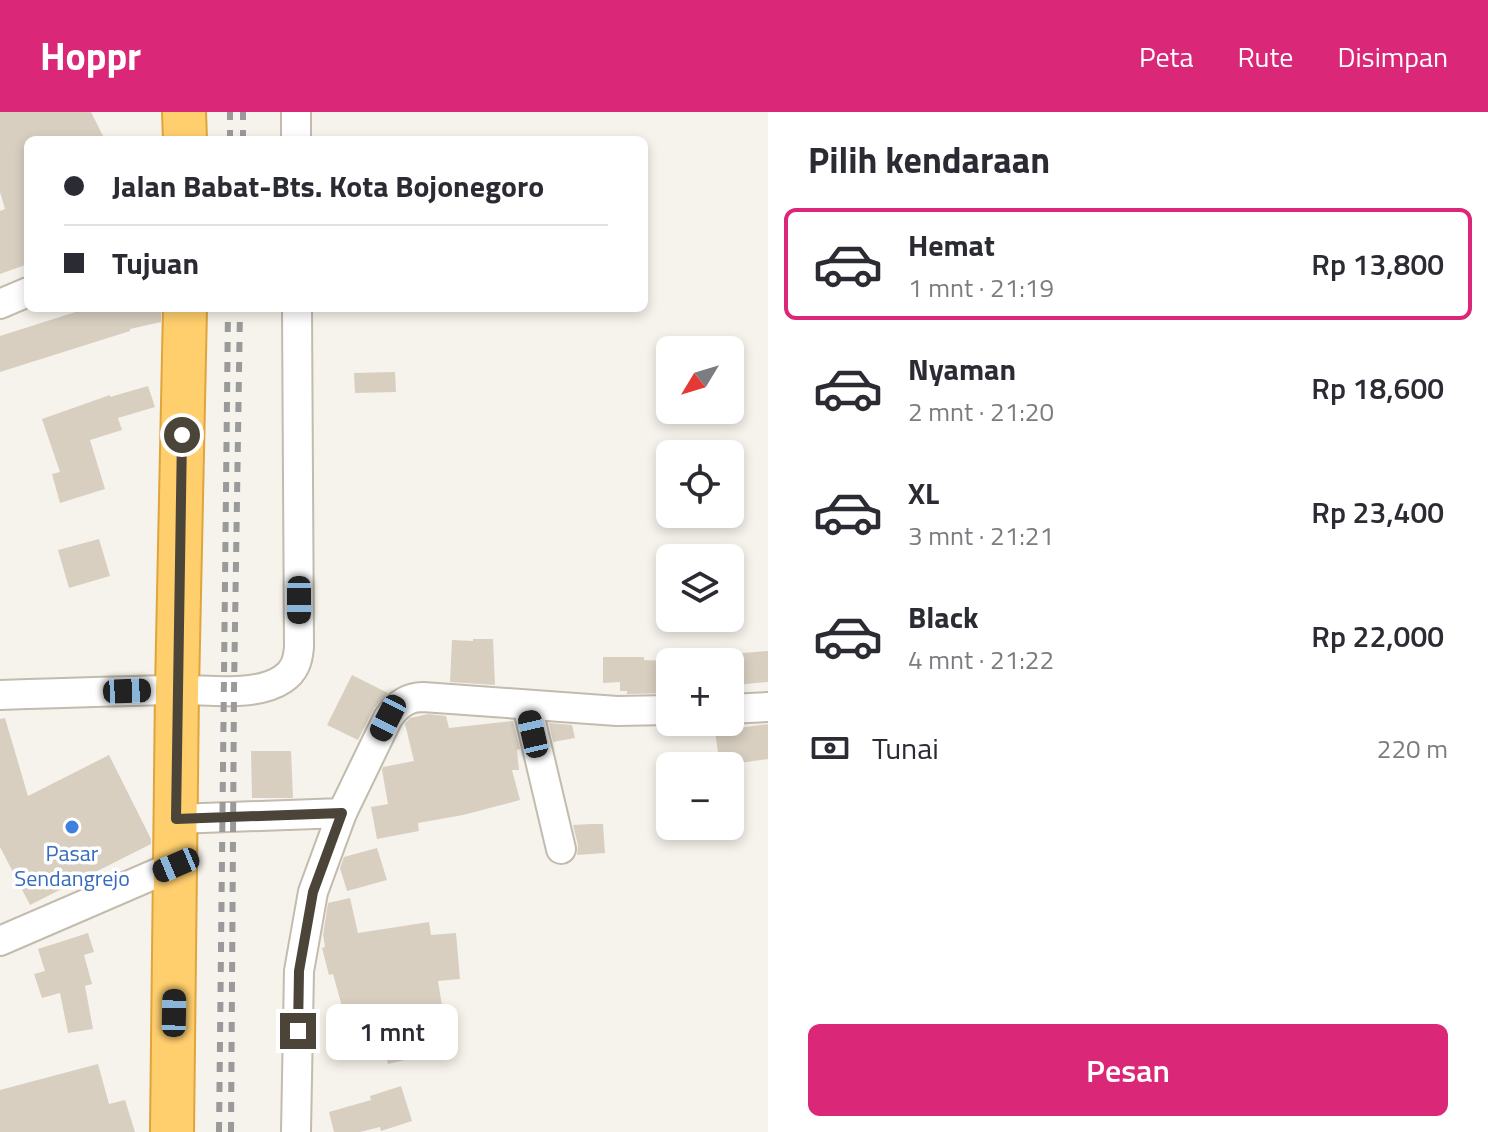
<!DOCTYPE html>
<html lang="id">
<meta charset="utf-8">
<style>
body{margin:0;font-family:"Titillium Web",sans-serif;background:#f7f7f7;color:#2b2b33;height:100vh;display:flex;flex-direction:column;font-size:30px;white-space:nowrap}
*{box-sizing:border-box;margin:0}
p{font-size:26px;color:#7c7c81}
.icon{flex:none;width:44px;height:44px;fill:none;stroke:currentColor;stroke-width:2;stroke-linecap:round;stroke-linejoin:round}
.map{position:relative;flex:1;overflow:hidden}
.drawer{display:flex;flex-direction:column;background:#fff;width:720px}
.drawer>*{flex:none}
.guide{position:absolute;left:24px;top:24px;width:624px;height:176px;border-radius:12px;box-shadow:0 4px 12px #0003;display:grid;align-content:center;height:176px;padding:0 40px;background:#fff}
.needle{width:52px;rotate:232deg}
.buttons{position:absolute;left:656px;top:224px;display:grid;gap:16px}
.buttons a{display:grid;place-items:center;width:88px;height:88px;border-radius:12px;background:#fff;box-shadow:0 4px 12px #0003;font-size:40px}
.end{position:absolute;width:36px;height:36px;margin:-18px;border:10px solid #4b4439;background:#fff;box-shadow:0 0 0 4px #fff}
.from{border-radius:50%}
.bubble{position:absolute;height:56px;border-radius:12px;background:#fff;box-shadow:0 4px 12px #0003;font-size:26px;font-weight:600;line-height:56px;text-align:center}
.car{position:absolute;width:24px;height:48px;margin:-24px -12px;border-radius:10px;box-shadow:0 0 6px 2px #0007;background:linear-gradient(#222 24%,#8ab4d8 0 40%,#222 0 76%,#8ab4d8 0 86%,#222 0)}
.guide b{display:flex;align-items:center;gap:28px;height:76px;font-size:30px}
.guide b+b{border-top:2px solid #e1e1e2}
.guide i{width:20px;height:20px;background:#2b2b33}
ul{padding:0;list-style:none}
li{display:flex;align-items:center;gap:24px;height:112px;margin:0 16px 12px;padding:0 24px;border:4px solid transparent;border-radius:12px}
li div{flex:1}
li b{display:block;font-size:30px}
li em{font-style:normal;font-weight:600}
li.selected{border-color:#db2777}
li>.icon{width:72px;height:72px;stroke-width:1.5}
h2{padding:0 40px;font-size:36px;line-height:96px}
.pay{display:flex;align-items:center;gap:20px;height:88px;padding:0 40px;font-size:30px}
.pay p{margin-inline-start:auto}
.cta{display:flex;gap:16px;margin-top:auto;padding:16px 40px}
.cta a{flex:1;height:92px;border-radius:12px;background:#db2777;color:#fff;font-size:32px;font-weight:600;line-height:92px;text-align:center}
header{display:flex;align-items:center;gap:48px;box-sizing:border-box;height:112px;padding:0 40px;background:#db2777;color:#fff}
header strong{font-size:38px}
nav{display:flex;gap:44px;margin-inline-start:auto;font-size:28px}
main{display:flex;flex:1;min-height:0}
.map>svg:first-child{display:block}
.building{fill:#d8cfc1}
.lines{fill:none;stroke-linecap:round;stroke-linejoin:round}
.minor-casing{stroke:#c2bbae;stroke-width:32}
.highway-casing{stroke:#e0a43c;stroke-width:46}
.minor{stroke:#fff;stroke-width:28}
.highway{stroke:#ffcf6e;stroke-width:42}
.rail{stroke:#9a9a9a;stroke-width:6;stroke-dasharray:10 10;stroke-linecap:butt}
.route{stroke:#4b4439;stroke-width:10}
.shop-dot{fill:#3f7fe0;stroke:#fff;stroke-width:3}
.labels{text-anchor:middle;stroke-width:7;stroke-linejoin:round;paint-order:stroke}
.shop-label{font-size:22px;fill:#366cbe;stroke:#fff}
</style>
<header>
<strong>Hoppr</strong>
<nav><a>Peta</a><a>Rute</a><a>Disimpan</a></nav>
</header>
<main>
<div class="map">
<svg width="768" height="1020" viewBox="0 0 768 1020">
<rect width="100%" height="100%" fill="#f6f3ec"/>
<!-- building -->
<g class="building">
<polygon points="0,0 91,0 105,28 28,28 28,152 0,162 0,99 5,97 0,80"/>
<polygon points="88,196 161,196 161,210 130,217 130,219 0,260 0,224"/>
<polygon points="395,260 396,280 355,281 354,261"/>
<polygon points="148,274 155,295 118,306 122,318 90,328 105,377 60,391 52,362 60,360 42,307 110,283 110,285"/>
<polygon points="99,427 110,464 69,476 58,438"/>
<polygon points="473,527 493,527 495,573 450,570 452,528 473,529"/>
<polygon points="768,539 768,570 735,573 731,542"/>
<polygon points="603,545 644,545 644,548 670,549 670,581 627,582 627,579 620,579 620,570 603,571"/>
<polygon points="352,563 388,581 374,596 358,628 327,613"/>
<polygon points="428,602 446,604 449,616 513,609 520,637 517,638 519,658 512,658 520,688 463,703 418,711 419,719 377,727 371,695 388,692 382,658 383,655 414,649 405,612 410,606"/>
<polygon points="5,606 28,684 109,643 151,727 151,732 30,793 0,735 0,607"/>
<polygon points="549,611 572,613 575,626 553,630"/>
<polygon points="768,612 768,647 720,654 715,619"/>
<polygon points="251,639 291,639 293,686 252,686"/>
<polygon points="592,712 603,712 605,741 577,743 578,733 573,713"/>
<polygon points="377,736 387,768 347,779 340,756 344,745"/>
<polygon points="350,786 358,821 429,810 431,823 456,821 460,867 438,869 449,936 421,940 422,944 388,952 375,894 344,902 333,862 329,863 322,836 325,835 323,823 328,791"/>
<polygon points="88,821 94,840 84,843 92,872 85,874 93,917 68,921 60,881 42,886 34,862 45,859 38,837"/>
<polygon points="98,952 109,992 125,988 135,1020 0,1020 0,978"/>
<polygon points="401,974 412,1009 381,1019 380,1015 360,1020 334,1020 329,1000 371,988 370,984"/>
</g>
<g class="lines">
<defs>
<g id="minor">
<polyline points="296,28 296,0"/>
<polyline points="0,192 28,180"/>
<path d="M0,583c58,-2 116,-4 174,-5 33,-1 81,8 109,-11 12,-8 15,-19 16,-32l-2,-339"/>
<polyline points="527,593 561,737"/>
<polyline points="730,597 768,595"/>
<path d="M176,707l166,-6 46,-95c9,-13 19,-21 35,-21l194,14 53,-1"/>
<polyline points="0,829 176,753"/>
<polyline points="296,1020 299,859 313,780 342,701"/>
</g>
<g id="highway">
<polyline points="184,0 185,28"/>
<polyline points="172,1020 177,578 185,196"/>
</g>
</defs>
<!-- minor casing -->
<use href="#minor" class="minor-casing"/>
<!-- highway casing -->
<use href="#highway" class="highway-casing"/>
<!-- minor -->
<use href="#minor" class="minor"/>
<!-- highway -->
<use href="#highway" class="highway"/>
<!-- rail -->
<g class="rail">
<polyline points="230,28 230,0"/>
<polyline points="243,28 243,0"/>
<polyline points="219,1020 228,196"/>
<polyline points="231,1020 234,578 240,196"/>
</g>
</g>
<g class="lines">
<!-- route -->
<polyline class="route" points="182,323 176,707 342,701 313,780 299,859 298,919"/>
</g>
<!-- markers -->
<circle class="shop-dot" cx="72" cy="715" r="8"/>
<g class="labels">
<!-- shop labels -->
<g class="shop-label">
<text x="72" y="749">Pasar<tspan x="72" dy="25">Sendangrejo</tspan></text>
</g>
</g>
</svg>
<div class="buttons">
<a><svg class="needle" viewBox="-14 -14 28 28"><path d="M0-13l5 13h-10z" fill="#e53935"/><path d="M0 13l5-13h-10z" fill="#7c7c81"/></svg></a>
<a><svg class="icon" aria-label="locate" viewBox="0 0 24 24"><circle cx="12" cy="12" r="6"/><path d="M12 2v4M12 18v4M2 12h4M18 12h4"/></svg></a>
<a><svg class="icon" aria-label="layers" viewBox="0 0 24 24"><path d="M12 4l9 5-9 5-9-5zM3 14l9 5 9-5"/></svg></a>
<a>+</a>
<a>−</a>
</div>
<i class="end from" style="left:182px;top:323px"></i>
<i class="end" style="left:298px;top:919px"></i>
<div class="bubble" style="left:326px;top:892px;width:132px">1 mnt</div>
<i class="car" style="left:299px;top:488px;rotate:180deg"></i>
<i class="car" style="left:127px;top:579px;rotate:88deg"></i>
<i class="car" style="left:388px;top:606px;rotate:207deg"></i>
<i class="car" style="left:533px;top:622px;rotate:347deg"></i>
<i class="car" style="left:176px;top:753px;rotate:247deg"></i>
<i class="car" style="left:174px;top:901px;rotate:1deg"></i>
<div class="guide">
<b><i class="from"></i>Jalan Babat-Bts. Kota Bojonegoro</b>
<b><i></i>Tujuan</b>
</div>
</div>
<section class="drawer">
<h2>Pilih kendaraan</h2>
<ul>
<li class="selected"><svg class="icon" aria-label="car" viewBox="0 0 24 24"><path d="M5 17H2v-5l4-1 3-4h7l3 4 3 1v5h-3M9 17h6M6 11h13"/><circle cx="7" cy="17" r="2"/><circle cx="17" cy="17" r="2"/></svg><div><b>Hemat</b><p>1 mnt · 21:19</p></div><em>Rp 13,800</em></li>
<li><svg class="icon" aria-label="car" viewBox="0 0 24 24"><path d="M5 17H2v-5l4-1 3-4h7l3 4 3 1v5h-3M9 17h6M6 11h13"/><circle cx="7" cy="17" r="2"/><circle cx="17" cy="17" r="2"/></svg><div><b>Nyaman</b><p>2 mnt · 21:20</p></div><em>Rp 18,600</em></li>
<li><svg class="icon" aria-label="car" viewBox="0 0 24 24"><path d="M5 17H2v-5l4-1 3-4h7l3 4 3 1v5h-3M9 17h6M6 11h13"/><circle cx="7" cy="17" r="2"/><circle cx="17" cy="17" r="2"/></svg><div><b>XL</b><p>3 mnt · 21:21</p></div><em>Rp 23,400</em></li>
<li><svg class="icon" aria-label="car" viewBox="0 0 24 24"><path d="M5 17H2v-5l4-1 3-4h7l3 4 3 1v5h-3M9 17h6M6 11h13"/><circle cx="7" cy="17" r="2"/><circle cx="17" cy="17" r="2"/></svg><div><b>Black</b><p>4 mnt · 21:22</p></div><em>Rp 22,000</em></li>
</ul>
<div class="pay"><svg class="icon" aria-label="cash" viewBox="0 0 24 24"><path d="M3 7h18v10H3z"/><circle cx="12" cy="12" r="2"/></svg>Tunai<p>220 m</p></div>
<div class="cta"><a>Pesan</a></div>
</section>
</main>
